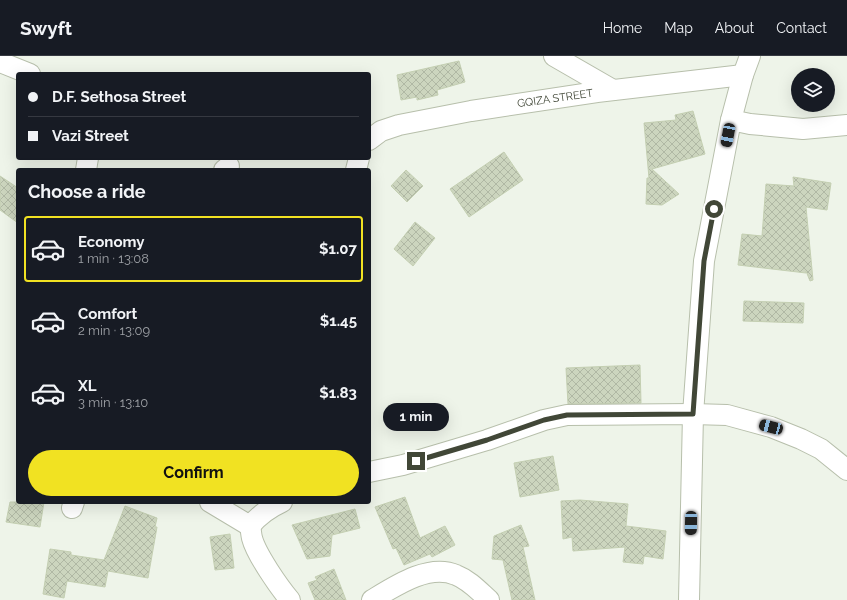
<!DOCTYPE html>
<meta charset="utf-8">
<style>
body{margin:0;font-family:Raleway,sans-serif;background:#20242c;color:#f1f3f6;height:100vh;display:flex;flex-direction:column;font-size:15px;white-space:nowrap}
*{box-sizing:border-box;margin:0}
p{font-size:13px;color:#9ea1a6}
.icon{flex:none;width:22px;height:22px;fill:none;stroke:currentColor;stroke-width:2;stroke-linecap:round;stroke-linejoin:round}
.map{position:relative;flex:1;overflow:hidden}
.details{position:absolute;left:16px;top:112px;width:355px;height:336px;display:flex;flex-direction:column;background:#171b24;border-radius:4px;box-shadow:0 4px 16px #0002}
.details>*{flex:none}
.banner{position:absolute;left:16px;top:16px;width:355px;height:88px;border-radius:4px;box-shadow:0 4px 16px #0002;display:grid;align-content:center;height:88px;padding:0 12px;background:#171b24}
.buttons{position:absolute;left:791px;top:12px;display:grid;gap:8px}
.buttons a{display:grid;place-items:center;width:44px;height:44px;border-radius:50%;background:#171b24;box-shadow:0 4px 16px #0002;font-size:20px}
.end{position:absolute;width:18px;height:18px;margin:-9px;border:5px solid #414737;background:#fff;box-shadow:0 0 0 2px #fff}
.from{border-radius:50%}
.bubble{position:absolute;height:28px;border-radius:14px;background:#171b24;box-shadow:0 4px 16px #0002;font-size:13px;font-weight:700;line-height:28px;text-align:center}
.car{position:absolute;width:12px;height:24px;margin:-12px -6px;border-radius:5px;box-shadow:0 0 3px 1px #0007;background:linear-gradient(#222 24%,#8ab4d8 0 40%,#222 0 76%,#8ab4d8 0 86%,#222 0)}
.banner b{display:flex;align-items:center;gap:14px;height:38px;font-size:15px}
.banner b+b{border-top:1px solid #363941}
.banner i{width:10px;height:10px;background:#f1f3f6}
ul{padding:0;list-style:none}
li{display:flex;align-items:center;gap:12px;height:66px;margin:0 8px 6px;padding:0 4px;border:2px solid transparent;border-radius:4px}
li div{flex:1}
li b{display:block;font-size:15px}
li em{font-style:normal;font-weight:700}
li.selected{border-color:#f1e222}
li>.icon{width:36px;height:36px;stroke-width:1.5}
h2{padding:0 12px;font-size:18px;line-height:48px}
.button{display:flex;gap:8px;margin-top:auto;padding:8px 12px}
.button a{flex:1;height:46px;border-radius:24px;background:#f1e222;color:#111;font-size:16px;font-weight:700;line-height:46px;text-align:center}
header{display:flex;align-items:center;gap:24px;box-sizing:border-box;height:56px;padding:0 20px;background:#171b24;border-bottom:1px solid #363941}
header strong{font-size:19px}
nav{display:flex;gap:22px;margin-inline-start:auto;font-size:14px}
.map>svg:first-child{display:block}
.building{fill:url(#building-cross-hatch);stroke:#c4cfb2}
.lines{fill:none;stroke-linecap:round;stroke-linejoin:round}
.street-casing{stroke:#b7bfab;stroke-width:22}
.street{stroke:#fff;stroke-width:20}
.route{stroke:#414737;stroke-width:5}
.labels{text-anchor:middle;stroke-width:3;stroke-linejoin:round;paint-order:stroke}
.street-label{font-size:11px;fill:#414737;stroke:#fff}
</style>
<header>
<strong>Swyft</strong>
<nav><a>Home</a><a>Map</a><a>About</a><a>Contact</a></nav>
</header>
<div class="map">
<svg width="847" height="544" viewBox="0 0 847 544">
<defs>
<pattern id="building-cross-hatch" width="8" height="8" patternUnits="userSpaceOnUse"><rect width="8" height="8" fill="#ccd5be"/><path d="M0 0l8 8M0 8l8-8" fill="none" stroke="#b0b8a4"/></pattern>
</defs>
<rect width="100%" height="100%" fill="#eef4e9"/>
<!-- building -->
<g class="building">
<polygon points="459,5 465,26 437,34 438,39 417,44 417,41 401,44 397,19"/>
<polygon points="693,55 705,98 652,113 679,138 662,149 646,148 647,122 649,122 644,67 676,64 675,59"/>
<polygon points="504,96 523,124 469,161 450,133"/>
<polygon points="406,114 423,130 407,146 391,130"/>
<polygon points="0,120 18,132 18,167 0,154"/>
<polygon points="793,121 831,127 827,154 806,151 813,224 810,225 806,215 806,217 738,209 742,178 762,180 766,128 794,130"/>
<polygon points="415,166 435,182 413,210 394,193"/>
<polygon points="744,245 804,247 803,267 743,265"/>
<polygon points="640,309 641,347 568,348 566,312"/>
<polygon points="553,400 559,434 520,441 514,407"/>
<polygon points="405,441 420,482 445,470 455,489 432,501 430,498 404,509 396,492 393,493 375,451"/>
<polygon points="580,444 628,448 626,470 666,475 663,503 644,500 643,508 623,506 625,491 573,495 572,481 563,483 561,445"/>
<polygon points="10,446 44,446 40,471 6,466"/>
<polygon points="125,450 157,462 155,471 157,471 148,522 108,515 105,531 67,525 64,542 43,538 50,493 71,496 71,499 104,504"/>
<polygon points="355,453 360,472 332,479 330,500 307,503 292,469"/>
<polygon points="521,469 529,490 523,491 535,544 512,544 503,504 492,503 494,480"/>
<polygon points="230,478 234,512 215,514 210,481"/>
<polygon points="334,513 346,544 315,544 308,527 317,524 315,521"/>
</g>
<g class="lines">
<defs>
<g id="street">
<polyline points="554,0 613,34"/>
<polyline points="0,6 30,18"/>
<polyline points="731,64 750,68 803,73 847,69"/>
<polyline points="369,84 381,75 399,69 471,55 597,36 743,19"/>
<polyline points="86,114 88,102"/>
<polyline points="224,114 229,110"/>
<polyline points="356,114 359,102"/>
<polyline points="369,416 403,409 487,384 544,364 567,359 693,358 727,359 771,371 801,383 821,393 847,414"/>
<polyline points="210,446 250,470"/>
<polyline points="72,452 74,446"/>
<path d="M250,470c1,4 1,8 2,12 4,16 27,49 38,62"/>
<path d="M250,470c9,-11 19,-18 32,-24"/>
<path d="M372,544c23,-14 57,-37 84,-25 13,5 23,16 33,25"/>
<polyline points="689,544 693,358 704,205 731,64 743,19 750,0"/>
</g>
</defs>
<!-- street casing -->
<use href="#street" class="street-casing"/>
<!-- street -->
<use href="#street" class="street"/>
</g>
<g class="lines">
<!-- route -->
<polyline class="route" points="416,405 487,384 544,364 567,359 693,358 704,205 714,153"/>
</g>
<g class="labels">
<!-- street labels -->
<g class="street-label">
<text transform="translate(555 42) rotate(-8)" y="4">GQIZA STREET</text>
</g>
</g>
</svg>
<div class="buttons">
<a><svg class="icon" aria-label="layers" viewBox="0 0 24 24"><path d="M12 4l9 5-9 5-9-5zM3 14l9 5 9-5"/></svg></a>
</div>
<i class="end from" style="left:714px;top:153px"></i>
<i class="end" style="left:416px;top:405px"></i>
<div class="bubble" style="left:383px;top:347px;width:66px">1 min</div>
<i class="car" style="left:728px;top:79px;rotate:191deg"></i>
<i class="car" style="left:771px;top:371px;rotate:285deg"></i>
<i class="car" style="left:691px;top:467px;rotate:181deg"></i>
<div class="banner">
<b><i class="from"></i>D.F. Sethosa Street</b>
<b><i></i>Vazi Street</b>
</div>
<section class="details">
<h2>Choose a ride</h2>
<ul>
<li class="selected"><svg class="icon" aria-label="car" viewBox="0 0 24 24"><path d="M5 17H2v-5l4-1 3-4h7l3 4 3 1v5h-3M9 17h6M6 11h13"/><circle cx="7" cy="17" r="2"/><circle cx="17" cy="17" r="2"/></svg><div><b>Economy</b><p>1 min · 13:08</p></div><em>$1.07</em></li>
<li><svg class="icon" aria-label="car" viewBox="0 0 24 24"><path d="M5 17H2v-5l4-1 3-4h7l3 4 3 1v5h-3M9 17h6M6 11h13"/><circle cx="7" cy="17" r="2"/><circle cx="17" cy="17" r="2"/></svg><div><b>Comfort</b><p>2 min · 13:09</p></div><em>$1.45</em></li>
<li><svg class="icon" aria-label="car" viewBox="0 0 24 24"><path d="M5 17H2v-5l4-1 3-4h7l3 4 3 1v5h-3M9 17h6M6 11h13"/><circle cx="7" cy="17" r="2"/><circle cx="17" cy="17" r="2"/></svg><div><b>XL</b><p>3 min · 13:10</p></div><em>$1.83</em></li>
</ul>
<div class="button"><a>Confirm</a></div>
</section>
</div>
